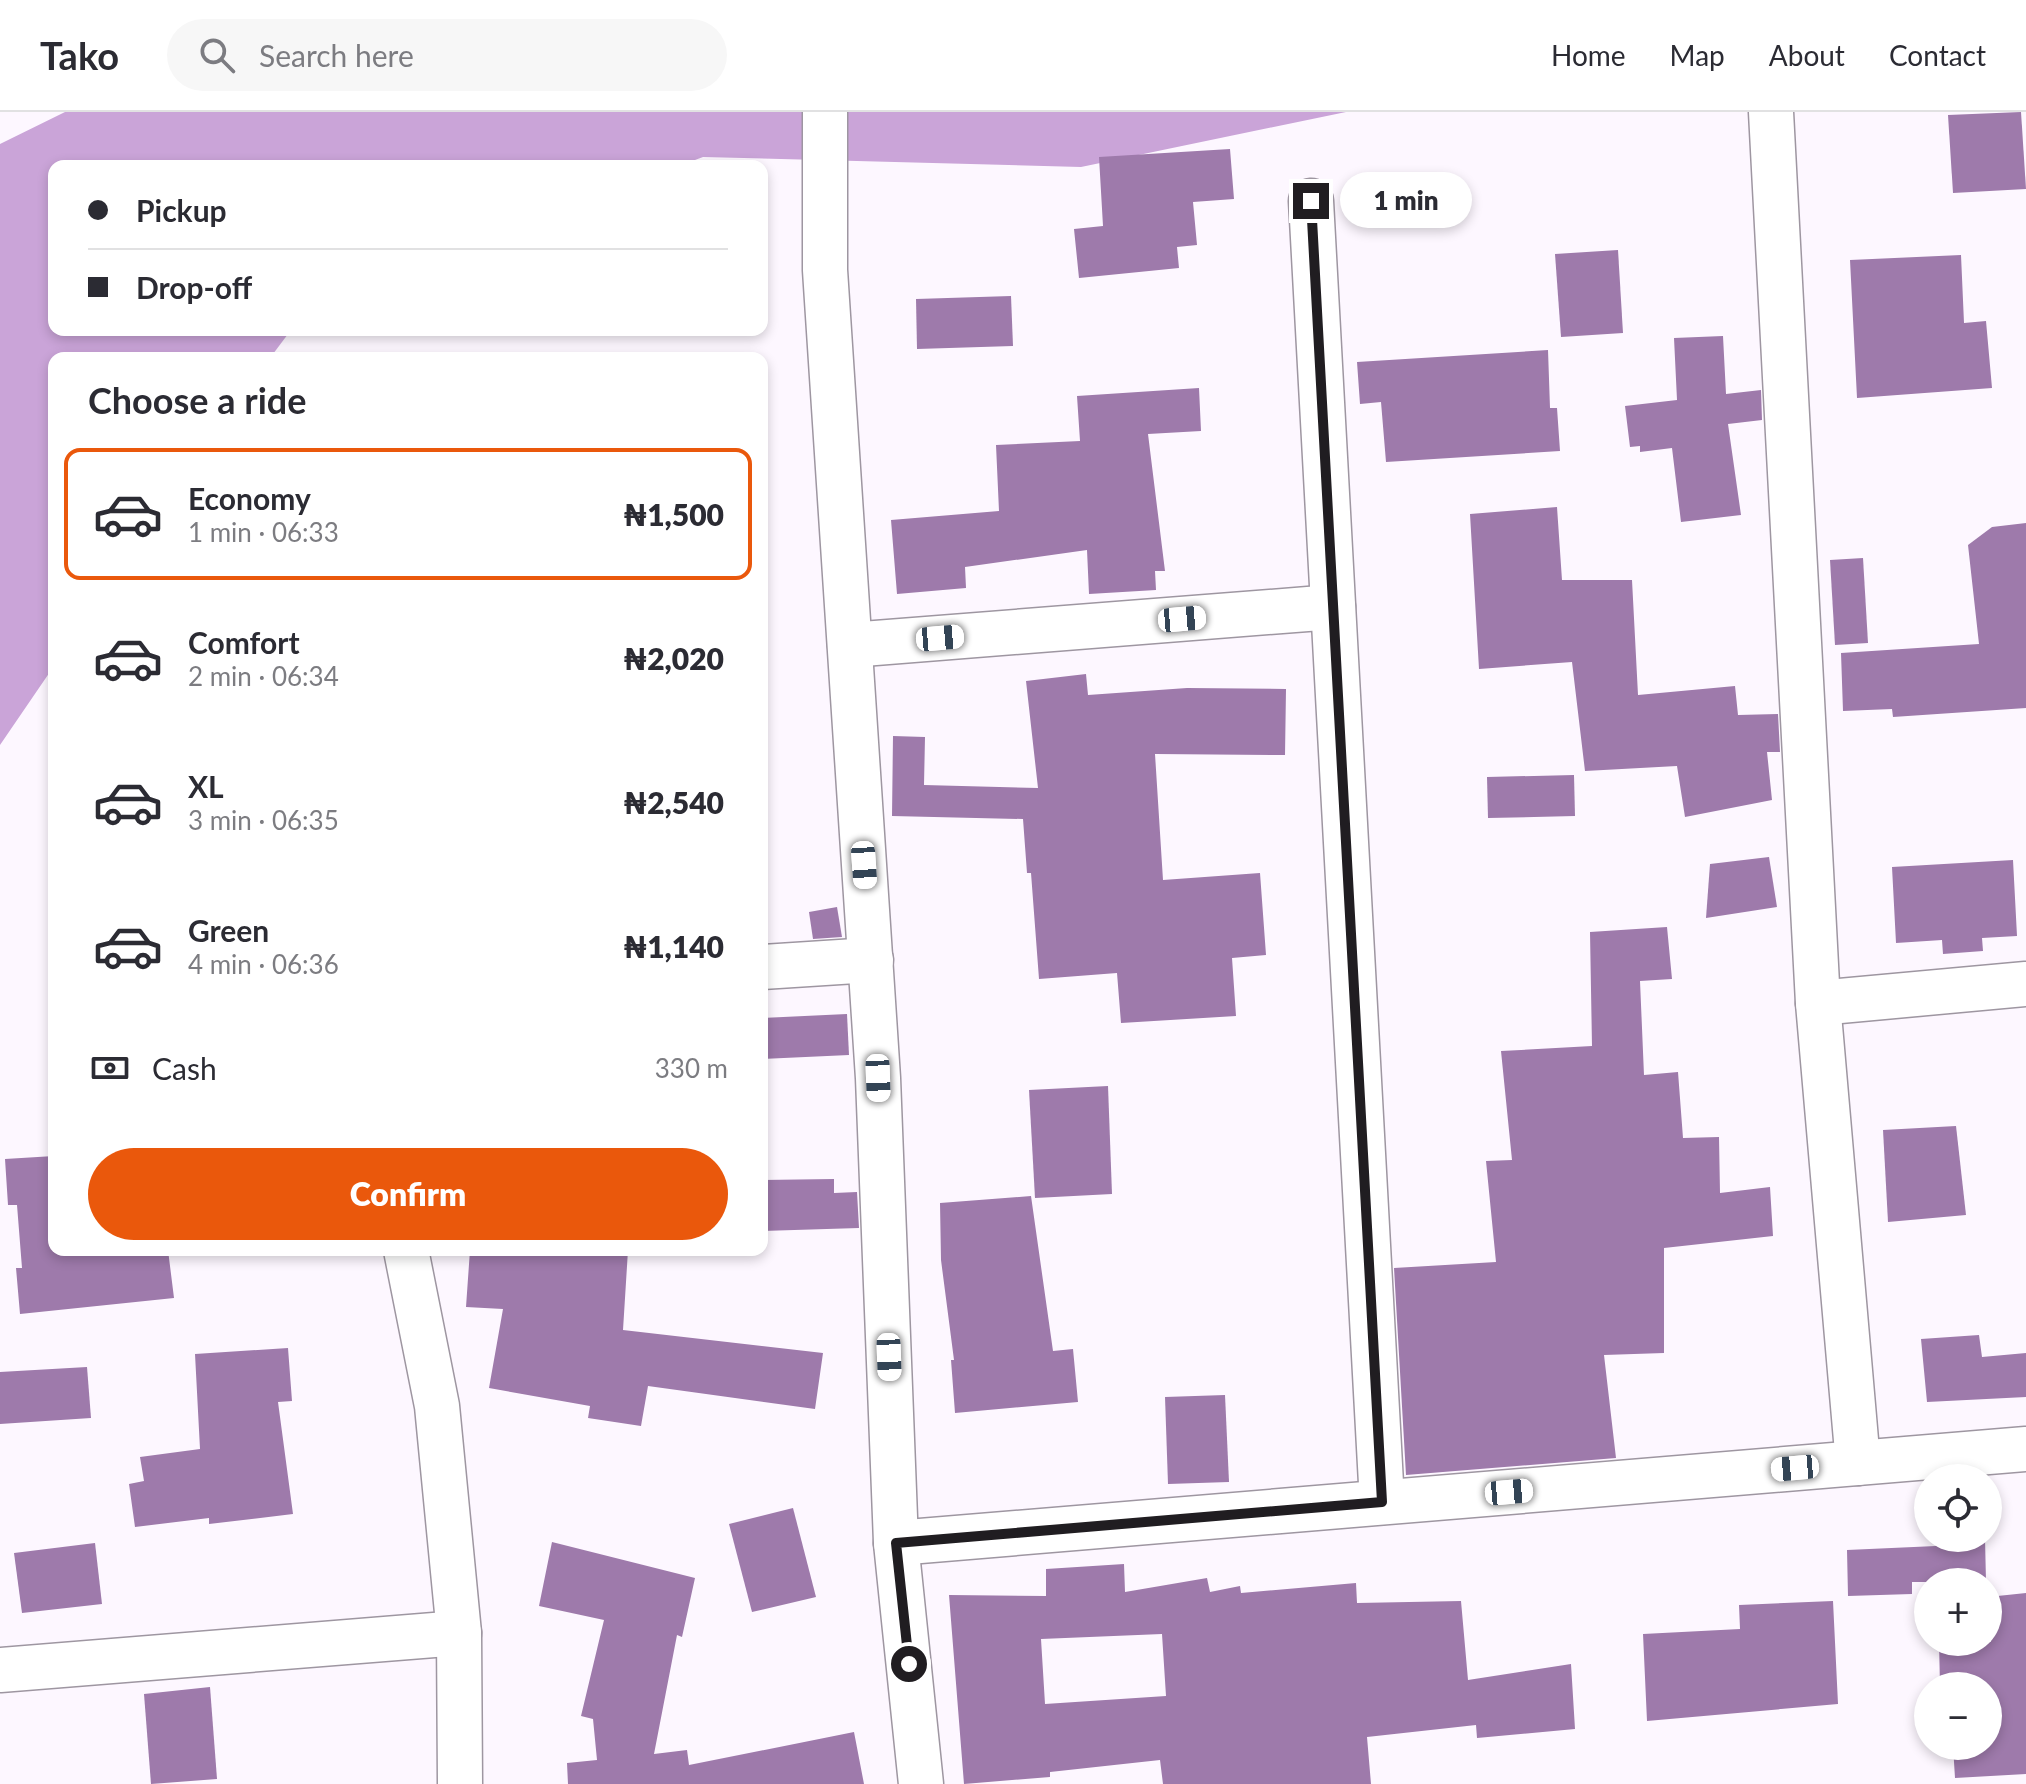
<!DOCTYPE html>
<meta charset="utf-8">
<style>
body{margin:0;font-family:Lato,sans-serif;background:#f7f7f7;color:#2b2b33;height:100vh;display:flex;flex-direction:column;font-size:30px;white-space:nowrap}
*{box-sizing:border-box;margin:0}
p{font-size:26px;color:#7c7c81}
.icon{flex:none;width:44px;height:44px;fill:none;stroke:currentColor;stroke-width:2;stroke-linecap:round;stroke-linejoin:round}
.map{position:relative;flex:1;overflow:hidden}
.drawer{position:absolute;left:48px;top:240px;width:720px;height:904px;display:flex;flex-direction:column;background:#fff;border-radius:16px;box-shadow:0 4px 12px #0003}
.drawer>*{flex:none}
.banner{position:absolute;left:48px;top:48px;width:720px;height:176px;border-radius:16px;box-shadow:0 4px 12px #0003;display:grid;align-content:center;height:176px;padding:0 40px;background:#fff}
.tools{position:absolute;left:1914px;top:1352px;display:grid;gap:16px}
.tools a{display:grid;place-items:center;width:88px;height:88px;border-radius:50%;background:#fff;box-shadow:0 4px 12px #0003;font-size:40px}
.end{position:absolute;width:36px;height:36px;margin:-18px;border:10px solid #201d21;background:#fff;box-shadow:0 0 0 4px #fff}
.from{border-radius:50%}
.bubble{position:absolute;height:56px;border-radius:28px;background:#fff;box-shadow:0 4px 12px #0003;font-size:26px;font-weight:800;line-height:56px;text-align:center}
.car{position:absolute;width:24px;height:48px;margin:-24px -12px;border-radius:10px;box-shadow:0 0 6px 2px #0007;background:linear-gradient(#fff 24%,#345 0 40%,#fff 0 76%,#345 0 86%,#fff 0)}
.banner b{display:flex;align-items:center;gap:28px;height:76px;font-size:30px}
.banner b+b{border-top:2px solid #e1e1e2}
.banner i{width:20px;height:20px;background:#2b2b33}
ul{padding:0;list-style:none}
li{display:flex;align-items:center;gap:24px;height:132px;margin:0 16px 12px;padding:0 24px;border:4px solid transparent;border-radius:16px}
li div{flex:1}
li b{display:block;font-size:30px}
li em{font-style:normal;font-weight:800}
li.current{border-color:#ea580c}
li>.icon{width:72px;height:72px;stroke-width:1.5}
h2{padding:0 40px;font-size:36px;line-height:96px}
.pay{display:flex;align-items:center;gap:20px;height:88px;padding:0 40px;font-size:30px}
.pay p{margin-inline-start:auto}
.cta{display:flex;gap:16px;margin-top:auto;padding:16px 40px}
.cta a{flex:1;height:92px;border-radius:48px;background:#ea580c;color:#fff;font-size:32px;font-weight:800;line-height:92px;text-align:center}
header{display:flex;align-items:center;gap:48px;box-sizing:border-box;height:112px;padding:0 40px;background:#fff;border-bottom:2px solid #e1e1e2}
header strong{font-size:38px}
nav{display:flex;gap:44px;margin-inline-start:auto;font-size:28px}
.search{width:560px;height:72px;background:#f7f7f7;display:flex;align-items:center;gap:20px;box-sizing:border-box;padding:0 28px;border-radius:44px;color:#7c7c81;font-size:30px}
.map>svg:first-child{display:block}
.forest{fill:#caa4d8}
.building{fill:#9e7aab;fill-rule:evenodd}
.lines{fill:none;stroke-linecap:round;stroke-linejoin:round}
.minor-casing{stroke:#9e96a1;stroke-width:47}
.minor{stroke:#fff;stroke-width:44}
.route{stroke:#201d21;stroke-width:10}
</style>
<header>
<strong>Tako</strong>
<div class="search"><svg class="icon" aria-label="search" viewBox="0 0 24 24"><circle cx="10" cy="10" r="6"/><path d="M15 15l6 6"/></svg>Search here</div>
<nav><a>Home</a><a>Map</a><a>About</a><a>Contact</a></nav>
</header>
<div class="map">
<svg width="2026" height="1672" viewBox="0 0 2026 1672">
<rect width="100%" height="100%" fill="#fdf7ff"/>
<!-- forest -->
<polygon class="forest" points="65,0 1346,0 1081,55 703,45 679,54 54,54 54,218 291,218 270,246 54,246 54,554 0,633 0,32"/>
<!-- building -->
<g class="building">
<polygon points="2021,0 2026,77 1953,81 1948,3"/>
<polygon points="1230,37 1234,87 1193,90 1197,133 1177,135 1179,156 1079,166 1074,117 1103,114 1099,45"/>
<polygon points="1618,138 1623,221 1561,225 1555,142"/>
<polygon points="1961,143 1964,211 1986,209 1992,276 1857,286 1850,148"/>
<polygon points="1011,184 1013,234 917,237 916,187"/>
<polygon points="1723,224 1726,282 1761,278 1762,308 1728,312 1741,403 1681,410 1672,336 1640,340 1640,334 1630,335 1625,294 1677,288 1674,226"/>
<polygon points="1548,238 1550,296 1557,296 1560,339 1386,350 1381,290 1360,292 1357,250"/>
<polygon points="1199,276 1201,319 1148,322 1165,459 1155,459 1156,478 1089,482 1087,438 965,455 966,476 897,482 891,408 999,399 996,333 1080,329 1077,284"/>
<polygon points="1557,395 1562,468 1632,468 1638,583 1735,574 1738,603 1778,602 1780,640 1767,640 1772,688 1685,705 1677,654 1585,659 1572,550 1479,557 1470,402"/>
<polygon points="2026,411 2026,596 1893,605 1892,597 1843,599 1841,541 1979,532 1968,433 1992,415"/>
<polygon points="1863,446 1868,531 1835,533 1830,448"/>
<polygon points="1086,562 1088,583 1187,576 1286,577 1285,643 1155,642 1163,768 1260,761 1266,843 1232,846 1236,904 1121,911 1117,861 1039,867 1031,761 1027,761 1023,707 892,704 893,624 925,625 924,673 1038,676 1026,569"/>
<polygon points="1574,663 1575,704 1488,706 1487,665"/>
<polygon points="1769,745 1777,795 1706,806 1710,752"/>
<polygon points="2013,748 2017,824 1982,826 1983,839 1943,842 1942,828 1896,831 1892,755"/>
<polygon points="837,795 842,825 813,827 809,800"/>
<polygon points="1667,815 1672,867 1640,869 1644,963 1678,960 1683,1026 1719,1025 1720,1081 1770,1075 1773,1124 1664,1136 1664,1241 1604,1243 1616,1346 1406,1363 1394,1156 1496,1150 1486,1049 1512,1048 1501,939 1592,934 1590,820"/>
<polygon points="847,902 849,943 762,947 762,906"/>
<polygon points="1108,974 1112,1082 1035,1086 1029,978"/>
<polygon points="1956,1014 1966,1103 1888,1110 1883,1018"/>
<polygon points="54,1044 54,1138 168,1138 174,1186 20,1202 16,1156 22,1156 17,1093 8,1093 5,1047"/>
<polygon points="834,1067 834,1081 857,1080 859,1116 762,1119 762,1068"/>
<polygon points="1031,1084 1053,1239 1073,1237 1078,1290 955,1301 951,1248 954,1248 941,1148 940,1091"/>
<polygon points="470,1138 628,1138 623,1218 823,1241 815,1297 648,1274 641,1314 588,1306 590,1294 489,1276 503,1197 466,1195"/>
<polygon points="1979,1223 1982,1245 2026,1241 2026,1285 1927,1290 1921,1227"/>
<polygon points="288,1236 292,1289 278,1290 293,1402 209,1412 209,1406 135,1415 129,1372 144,1369 140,1345 200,1337 195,1242"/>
<polygon points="87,1255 91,1306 0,1312 0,1260"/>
<polygon points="1225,1283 1229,1370 1168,1372 1165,1285"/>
<polygon points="793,1396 816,1485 752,1500 729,1412"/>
<polygon points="1936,1426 1985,1426 1986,1470 1912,1470 1912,1482 1848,1484 1847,1438 1936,1434"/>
<polygon points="552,1430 695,1466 682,1525 677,1523 654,1642 687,1638 689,1653 854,1620 864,1672 568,1672 567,1651 597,1648 593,1607 581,1604 604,1508 539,1494"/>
<polygon points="95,1431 102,1492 22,1501 14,1441"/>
<path d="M1124,1452l1,28 82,-14 3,14 30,-6 1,7 115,-10 1,20 104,-2 7,79 103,-16 4,65 -98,9 -1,-13 -109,12 4,47h-208l-3,-24 -110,12v5l-86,7 -15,-189 97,1v-27zM1162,1522l4,62 -121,8 -4,-65z"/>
<polygon points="2026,1481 2026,1662 1955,1666 1953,1634 1988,1634 1988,1574 1940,1574 1939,1530 1991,1530 1988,1485"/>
<polygon points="1833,1489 1838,1592 1647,1609 1643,1522 1740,1517 1739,1493"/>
<polygon points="210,1575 217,1667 151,1672 144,1582"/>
</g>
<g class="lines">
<defs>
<g id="minor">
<polyline points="825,0 825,158 878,966 896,1431 921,1672"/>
<polyline points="1771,0 1818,891 1858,1351"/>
<polyline points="1311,89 1382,1390"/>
<polyline points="850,533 1333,495"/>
<polyline points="762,855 871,848"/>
<polyline points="1818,891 2026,872"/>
<polyline points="406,1138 437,1294 459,1521 460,1672"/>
<polyline points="896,1431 2026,1337"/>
<polyline points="0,1558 459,1521"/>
</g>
</defs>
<!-- minor casing -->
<use href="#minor" class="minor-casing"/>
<!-- minor -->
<use href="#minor" class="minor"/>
</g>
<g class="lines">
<!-- route -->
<polyline class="route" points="909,1552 896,1431 1382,1390 1311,89"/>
</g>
</svg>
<div class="tools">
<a><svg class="icon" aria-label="locate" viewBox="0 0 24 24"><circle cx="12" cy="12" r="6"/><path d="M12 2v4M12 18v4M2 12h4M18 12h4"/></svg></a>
<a>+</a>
<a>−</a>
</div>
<i class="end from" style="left:909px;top:1552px"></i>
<i class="end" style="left:1311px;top:89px"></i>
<div class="bubble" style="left:1340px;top:60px;width:132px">1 min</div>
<i class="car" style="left:1182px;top:507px;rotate:85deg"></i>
<i class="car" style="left:940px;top:526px;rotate:85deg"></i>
<i class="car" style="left:864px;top:753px;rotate:176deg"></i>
<i class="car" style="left:878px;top:966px;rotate:178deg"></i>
<i class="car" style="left:889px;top:1245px;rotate:178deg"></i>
<i class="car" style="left:1795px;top:1356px;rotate:265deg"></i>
<i class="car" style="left:1509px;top:1380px;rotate:85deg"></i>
<div class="banner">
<b><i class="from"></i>Pickup</b>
<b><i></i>Drop-off</b>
</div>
<section class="drawer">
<h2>Choose a ride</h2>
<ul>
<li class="current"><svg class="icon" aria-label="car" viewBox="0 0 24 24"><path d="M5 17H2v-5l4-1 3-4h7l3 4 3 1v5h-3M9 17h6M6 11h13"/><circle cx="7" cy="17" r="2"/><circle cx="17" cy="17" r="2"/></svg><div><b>Economy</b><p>1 min · 06:33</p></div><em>₦1,500</em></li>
<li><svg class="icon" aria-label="car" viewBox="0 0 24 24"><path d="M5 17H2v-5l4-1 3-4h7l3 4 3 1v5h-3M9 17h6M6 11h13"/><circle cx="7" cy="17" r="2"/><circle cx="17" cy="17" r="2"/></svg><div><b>Comfort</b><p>2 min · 06:34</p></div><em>₦2,020</em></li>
<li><svg class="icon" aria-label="car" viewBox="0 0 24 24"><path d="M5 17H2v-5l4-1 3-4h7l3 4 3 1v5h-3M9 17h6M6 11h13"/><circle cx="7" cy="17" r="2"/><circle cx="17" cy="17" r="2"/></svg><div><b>XL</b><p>3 min · 06:35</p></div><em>₦2,540</em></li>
<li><svg class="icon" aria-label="car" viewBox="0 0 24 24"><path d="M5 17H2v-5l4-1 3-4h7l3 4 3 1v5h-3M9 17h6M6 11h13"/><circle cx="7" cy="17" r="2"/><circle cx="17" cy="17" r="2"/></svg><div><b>Green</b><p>4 min · 06:36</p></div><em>₦1,140</em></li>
</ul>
<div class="pay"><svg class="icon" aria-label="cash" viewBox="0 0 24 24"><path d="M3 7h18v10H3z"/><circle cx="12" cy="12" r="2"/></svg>Cash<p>330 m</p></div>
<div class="cta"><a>Confirm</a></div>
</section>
</div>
